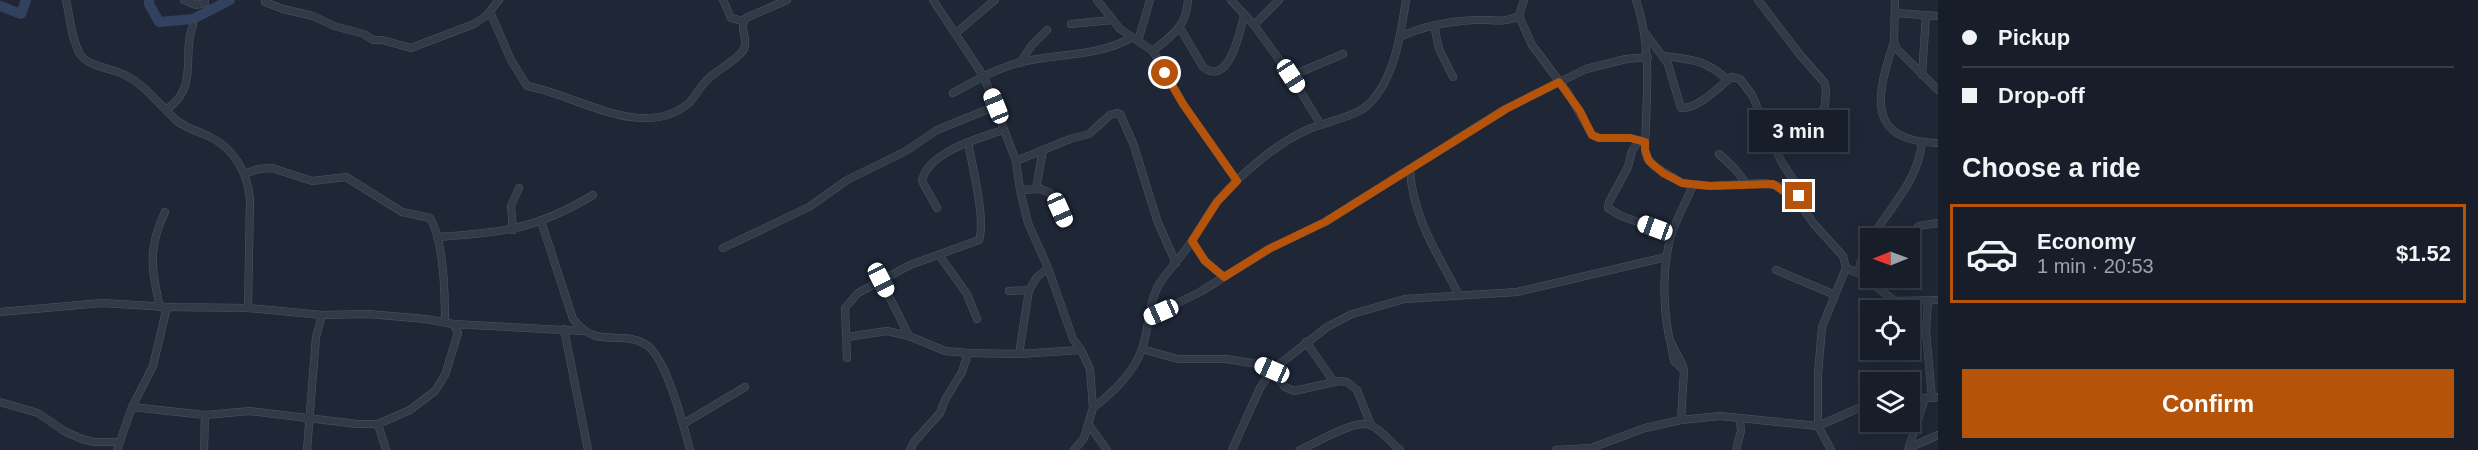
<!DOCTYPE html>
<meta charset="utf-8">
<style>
body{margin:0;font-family:Helvetica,sans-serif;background:#242a35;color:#f1f3f6;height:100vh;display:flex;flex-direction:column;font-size:22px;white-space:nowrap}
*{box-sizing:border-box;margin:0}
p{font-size:20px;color:#9ea2a8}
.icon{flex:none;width:33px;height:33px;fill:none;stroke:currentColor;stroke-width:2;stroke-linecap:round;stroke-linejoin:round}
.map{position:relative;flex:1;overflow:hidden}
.drawer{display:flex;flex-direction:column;background:#171d29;width:540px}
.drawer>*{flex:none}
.hud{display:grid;align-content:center;height:132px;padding:0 24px;background:#171d29}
.needle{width:39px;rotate:269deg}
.buttons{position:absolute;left:1860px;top:228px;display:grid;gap:12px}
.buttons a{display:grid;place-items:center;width:60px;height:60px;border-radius:0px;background:#171d29;box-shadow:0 3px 15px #0003,0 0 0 2px #363b46;font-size:30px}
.end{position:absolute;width:27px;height:27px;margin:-14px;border:8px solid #b45309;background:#fff;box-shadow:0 0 0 3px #fff}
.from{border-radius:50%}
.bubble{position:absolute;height:42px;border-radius:0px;background:#171d29;box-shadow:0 3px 15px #0003,0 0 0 2px #363b46;font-size:20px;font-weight:700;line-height:42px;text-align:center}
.car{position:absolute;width:18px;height:36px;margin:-18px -9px;border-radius:8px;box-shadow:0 0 4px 2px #0007;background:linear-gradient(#fff 24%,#345 0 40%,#fff 0 76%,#345 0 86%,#fff 0)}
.hud b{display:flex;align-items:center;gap:21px;height:57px;font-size:22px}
.hud b+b{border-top:2px solid #363b46}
.hud i{width:15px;height:15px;background:#f1f3f6}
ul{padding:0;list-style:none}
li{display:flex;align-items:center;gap:18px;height:99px;margin:0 12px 9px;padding:0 12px;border:3px solid transparent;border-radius:0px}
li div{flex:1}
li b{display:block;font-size:22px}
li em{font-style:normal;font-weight:700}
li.active{border-color:#b45309}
li>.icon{width:54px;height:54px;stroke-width:1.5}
h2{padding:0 24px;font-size:27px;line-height:72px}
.primary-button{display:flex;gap:12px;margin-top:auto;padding:12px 24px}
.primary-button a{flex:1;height:69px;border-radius:0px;background:#b45309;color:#fff;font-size:24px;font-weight:700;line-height:69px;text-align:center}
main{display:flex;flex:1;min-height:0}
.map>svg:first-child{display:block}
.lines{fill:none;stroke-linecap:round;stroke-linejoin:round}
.river{stroke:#31415f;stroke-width:10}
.minor-casing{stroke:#4d5463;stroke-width:8}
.minor{stroke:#323a47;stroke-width:7}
.route{stroke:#b45309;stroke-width:8}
</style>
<main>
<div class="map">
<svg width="1938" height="450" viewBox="0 0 1938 450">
<rect width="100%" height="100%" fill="#1f2737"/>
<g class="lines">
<!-- river -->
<g class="river">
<polyline points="149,0 149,4 159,22 193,19 230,0"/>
<polyline points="0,6 21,14 26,0"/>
</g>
<defs>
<g id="minor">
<path d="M66,0c4,17 5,38 14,54 8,13 32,14 45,21 22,11 34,30 52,46 9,7 23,11 33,16 25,12 38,37 40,63l-2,108"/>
<polyline points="184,0 196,5 205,3 205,0"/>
<polyline points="723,0 731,18 743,21"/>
<polyline points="933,0 984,77 1016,161 1020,190 1028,223 1048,268 1073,339 1081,350 1090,369 1093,408 1084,438 1074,450"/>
<polyline points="1097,0 1120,29 1153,51 1183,104 1237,181"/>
<polyline points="1231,0 1254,25 1291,76 1321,125"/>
<path d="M1636,0c17,50 10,99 9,150l2,8 7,8 28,17 28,3 54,-3 15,3 19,15 15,22 30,33 3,12 -24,59 -4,47v52l13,24"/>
<polyline points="1758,0 1801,56 1824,82 1826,89 1825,105 1819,117 1771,138"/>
<polyline points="1895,0 1894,42 1897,49 1938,90"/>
<polyline points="265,2 283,9 313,16 334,26 364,34 373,40 382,40 411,48 474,24 486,16 499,0"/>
<path d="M490,12l21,48 16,26c48,8 116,56 162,17 6,-6 10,-15 17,-22 9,-10 32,-21 38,-32 5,-11 -6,-21 2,-31l41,-18"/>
<polyline points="1896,13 1938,16"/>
<polyline points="1519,16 1532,45 1568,93 1592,135 1599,138 1631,138 1645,142"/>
<polyline points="1071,24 1112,20"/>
<polyline points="1254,25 1279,0"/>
<polyline points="1434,25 1439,49 1453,77"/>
<path d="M1180,28l23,39c26,21 37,-36 41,-51"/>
<polyline points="956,33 995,0"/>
<path d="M1646,34l22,30 13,44c17,1 38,-21 50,-31l9,2 12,16 29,66 17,26v14"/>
<path d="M1400,37c25,-12 50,-16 77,-17 19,-1 23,4 42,-4l5,-16"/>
<polyline points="1138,41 1150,0"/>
<path d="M1894,42c-17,52 -30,99 44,101"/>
<path d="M1153,51c20,-17 33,-23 35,-51"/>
<path d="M1664,56c29,4 40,3 64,24"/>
<polyline points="1020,63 1032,45 1047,30"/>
<polyline points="1922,75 1926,15"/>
<polyline points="1291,76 1343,54"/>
<path d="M953,93c22,-12 44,-25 68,-31 37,-9 76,-5 110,-24"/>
<path d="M167,109c33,-23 14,-53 26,-84"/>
<polyline points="1639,141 1632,151 1628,167 1609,202 1608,208 1621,216 1672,234"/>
<polyline points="1719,154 1734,168 1746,183"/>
<polyline points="1016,161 1070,139 1089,134 1110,115 1117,113 1120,114 1133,143 1158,223 1176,263"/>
<path d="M1410,169c2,47 28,86 49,126"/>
<path d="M244,174l14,-5 14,-1 40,13 34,-4 56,35 28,6c14,23 15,77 15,104"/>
<polyline points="1036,189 1043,150"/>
<polyline points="1020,190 1041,189 1050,193 1065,223"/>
<path d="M937,208l-15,-27c5,-29 58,-43 81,-51"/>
<path d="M541,221l32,98c24,31 45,10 72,25 21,11 39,83 45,106"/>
<polyline points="513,230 511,206 519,188"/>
<polyline points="1875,230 1904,238 1911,235 1919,226 1938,223"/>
<path d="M437,237c64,-4 100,-8 156,-42"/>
<polyline points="1192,241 1205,261 1224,277"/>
<polyline points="723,248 809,207 847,180 906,151 937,130 996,106"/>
<polyline points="939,255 967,294 977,319"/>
<polyline points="1846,268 1858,273 1895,301 1938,300"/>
<polyline points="1776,270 1835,295"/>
<path d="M1858,273c10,-52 58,-76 64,-131"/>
<polyline points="881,280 909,336"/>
<polyline points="1009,291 1029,290"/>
<polyline points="1928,300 1926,332 1932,398"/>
<path d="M160,307c-9,-37 -12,-60 5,-95"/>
<polyline points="0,312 102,303 167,307 248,308 322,315 368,314 426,319 453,324 458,333 445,375 435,391 410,410 378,424 357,424 250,411 205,415 132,407"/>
<polyline points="1149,317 1200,292 1269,249 1325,222 1505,109 1586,69 1626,59 1648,57"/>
<polyline points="453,324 582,331"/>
<polyline points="564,329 588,450"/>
<polyline points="847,337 887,331 909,336 945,351 968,353 1019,354 1081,350"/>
<polyline points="1306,342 1334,382"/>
<polyline points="1671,345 1674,361 1684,370"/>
<polyline points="1142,349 1178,359 1226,359 1258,364 1272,370 1285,387 1294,391 1339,381 1347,382 1357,390 1371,425"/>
<polyline points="1019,354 1029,290 1037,277 1048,268"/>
<path d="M847,358l-2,-50 13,-15 52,-28 69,-25c7,-20 -7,-75 -11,-98"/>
<polyline points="1910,400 1938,397"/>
<polyline points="0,402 38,413 64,431 82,439 94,442 119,442"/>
<path d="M1093,408c20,-16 40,-34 49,-59 7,-20 6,-42 15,-61 8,-15 21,-27 30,-40 11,-15 19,-32 30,-46 21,-26 61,-60 92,-73 19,-8 48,-12 62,-27 24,-26 30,-69 35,-102"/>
<path d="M1681,420l3,-50c-3,-13 -12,-21 -15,-33 -6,-32 -7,-70 2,-101 5,-17 15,-34 22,-51"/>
<polyline points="378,424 386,450"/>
<polyline points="683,424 745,387"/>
<polyline points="1089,425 1107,450"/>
<polyline points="1911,447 1938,435"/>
<polyline points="117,450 132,407 153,366 167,307"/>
<polyline points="204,450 205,415"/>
<polyline points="307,450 316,337 322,315"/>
<polyline points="910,450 914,442 940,413 945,400 962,372 968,353"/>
<polyline points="1232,450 1260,388 1272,370 1327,327 1352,314 1405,299 1517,292 1666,257"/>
<path d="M1300,450c16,-7 55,-31 70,-25 11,4 21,18 30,25"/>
<polyline points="1556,450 1591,448 1645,428 1681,420 1720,416 1818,426 1870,403"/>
<polyline points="1736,450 1741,431 1740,420"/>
<polyline points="1908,450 1925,398"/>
</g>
</defs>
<!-- minor casing -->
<use href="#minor" class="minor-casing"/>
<!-- minor -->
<use href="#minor" class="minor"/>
</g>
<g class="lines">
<!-- route -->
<polyline class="route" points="1165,73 1183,104 1237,181 1217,202 1192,241 1205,261 1224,277 1269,249 1325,222 1506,109 1559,82 1580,111 1592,135 1599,138 1630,138 1645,142 1645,150 1649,161 1663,173 1682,183 1710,186 1773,184 1798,201 1799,196"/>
</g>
</svg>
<div class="buttons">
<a><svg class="needle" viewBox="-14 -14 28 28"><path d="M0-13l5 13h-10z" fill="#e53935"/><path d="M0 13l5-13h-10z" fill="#9ea2a8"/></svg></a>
<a><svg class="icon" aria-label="locate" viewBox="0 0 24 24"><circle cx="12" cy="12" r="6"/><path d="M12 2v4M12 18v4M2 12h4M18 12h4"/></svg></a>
<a><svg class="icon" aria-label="layers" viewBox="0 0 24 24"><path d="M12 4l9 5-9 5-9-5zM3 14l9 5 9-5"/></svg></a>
</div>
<i class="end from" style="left:1165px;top:73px"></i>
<i class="end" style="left:1799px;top:196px"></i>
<div class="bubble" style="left:1749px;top:110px;width:99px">3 min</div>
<i class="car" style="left:1291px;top:76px;rotate:147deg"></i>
<i class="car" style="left:996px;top:106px;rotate:338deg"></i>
<i class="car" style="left:1060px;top:210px;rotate:156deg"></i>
<i class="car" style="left:1655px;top:228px;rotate:290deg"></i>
<i class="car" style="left:881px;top:280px;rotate:153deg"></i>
<i class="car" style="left:1161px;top:312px;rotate:246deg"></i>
<i class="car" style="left:1272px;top:370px;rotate:294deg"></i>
</div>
<section class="drawer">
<div class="hud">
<b><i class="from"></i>Pickup</b>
<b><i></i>Drop-off</b>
</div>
<h2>Choose a ride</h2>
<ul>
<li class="active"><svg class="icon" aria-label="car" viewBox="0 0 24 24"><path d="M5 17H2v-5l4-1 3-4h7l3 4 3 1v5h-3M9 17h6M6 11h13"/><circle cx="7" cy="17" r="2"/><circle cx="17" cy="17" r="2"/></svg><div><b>Economy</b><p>1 min · 20:53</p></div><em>$1.52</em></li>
</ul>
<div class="primary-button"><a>Confirm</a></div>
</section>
</main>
